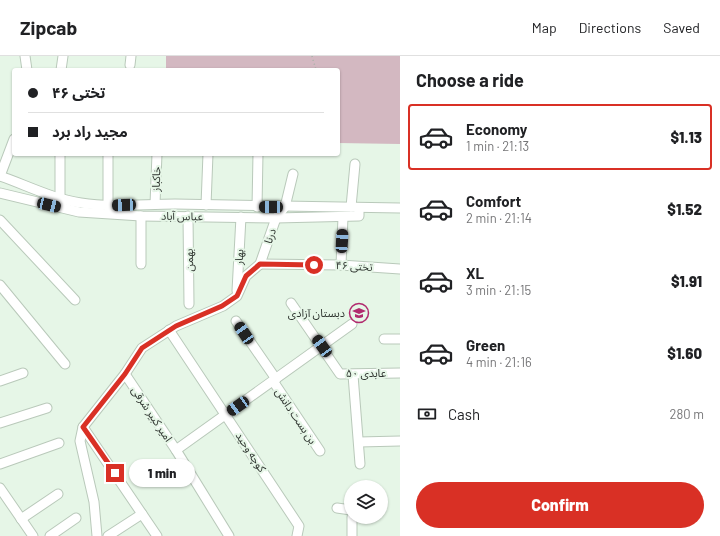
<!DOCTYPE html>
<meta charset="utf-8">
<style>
body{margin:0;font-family:Barlow,"Noto Sans Arabic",sans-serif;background:#f6f6f6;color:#202124;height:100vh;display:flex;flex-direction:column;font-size:15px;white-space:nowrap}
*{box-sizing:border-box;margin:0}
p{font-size:13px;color:#757577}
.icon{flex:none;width:22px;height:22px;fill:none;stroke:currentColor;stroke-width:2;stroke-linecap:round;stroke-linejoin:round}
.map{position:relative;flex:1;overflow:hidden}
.side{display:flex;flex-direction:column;background:#fff;width:320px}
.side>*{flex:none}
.banner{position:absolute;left:12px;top:12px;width:328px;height:88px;border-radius:4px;box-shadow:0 1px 3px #0004;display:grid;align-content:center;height:88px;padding:0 16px;background:#fff}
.controls{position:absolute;left:344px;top:424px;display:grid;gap:8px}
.controls a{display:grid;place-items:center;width:44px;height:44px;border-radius:50%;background:#fff;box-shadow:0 1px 3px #0004;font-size:20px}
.end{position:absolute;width:18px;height:18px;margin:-9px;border:5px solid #d93025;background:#fff;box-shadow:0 0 0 2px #fff}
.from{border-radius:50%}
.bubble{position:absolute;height:28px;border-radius:14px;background:#fff;box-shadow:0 1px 3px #0004;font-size:13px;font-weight:800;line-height:28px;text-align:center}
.car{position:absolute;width:12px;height:24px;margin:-12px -6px;border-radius:5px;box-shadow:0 0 3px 1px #0007;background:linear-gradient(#222 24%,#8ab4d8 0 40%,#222 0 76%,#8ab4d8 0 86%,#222 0)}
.banner b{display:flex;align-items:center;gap:14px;height:38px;font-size:15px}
.banner b+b{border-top:1px solid #e0e0e0}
.banner i{width:10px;height:10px;background:#202124}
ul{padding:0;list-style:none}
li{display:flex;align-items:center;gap:12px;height:66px;margin:0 8px 6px;padding:0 8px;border:2px solid transparent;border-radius:4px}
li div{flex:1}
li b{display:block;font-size:15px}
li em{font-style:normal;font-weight:800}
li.current{border-color:#d93025}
li>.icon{width:36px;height:36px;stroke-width:1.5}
h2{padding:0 16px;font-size:18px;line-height:48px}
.pay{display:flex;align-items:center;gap:10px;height:44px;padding:0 16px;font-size:15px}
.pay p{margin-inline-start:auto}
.primary-button{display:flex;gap:8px;margin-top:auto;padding:8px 16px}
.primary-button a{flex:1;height:46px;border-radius:24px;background:#d93025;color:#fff;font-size:16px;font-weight:800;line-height:46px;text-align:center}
header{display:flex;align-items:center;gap:24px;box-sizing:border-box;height:56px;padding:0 20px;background:#fff;border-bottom:1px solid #e0e0e0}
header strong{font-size:19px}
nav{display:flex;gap:22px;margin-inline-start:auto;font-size:14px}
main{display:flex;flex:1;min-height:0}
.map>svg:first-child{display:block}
.green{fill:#d3b8c1}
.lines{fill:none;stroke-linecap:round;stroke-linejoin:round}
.street-casing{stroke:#b9c9ba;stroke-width:11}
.path{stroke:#a4b1a5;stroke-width:1.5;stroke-dasharray:1 3;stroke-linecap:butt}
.street{stroke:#fff;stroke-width:9}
.route{stroke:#d93025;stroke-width:5}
.labels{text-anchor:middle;stroke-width:4;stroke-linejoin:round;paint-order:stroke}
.street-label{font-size:11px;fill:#2f3530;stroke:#e6f6e7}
.poi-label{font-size:11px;fill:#2f3530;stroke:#e6f6e7;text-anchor:end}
</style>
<header>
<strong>Zipcab</strong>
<nav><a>Map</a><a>Directions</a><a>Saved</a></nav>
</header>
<main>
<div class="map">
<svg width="400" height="480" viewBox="0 0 400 480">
<rect width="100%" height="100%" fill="#e6f6e7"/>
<!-- green -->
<polygon class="green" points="166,0 400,0 400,88 338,87 338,14 166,14"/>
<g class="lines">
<defs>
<g id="street">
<polyline points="25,0 27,14"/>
<polyline points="130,9 131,0"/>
<polyline points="61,14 63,0"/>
<polyline points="108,98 108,150"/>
<path d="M0,120c26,9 53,23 81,27 31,5 63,1 94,1 75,2 150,3 225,4"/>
<polyline points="0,120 14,83"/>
<polyline points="0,137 79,156 141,160 276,162 359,160 359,152"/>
<polyline points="60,141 60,98"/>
<polyline points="155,148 157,98"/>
<polyline points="206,149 208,98"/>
<polyline points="257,151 258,98"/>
<polyline points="351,151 355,108"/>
<polyline points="188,160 189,248"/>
<polyline points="0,164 75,244"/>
<polyline points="141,208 141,160"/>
<polyline points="260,208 341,209 400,213"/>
<polyline points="341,209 343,161"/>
<polyline points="0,229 65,308"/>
<polyline points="237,235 241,161"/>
<polyline points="291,247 340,318 400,317"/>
<polyline points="236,265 276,323"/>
<polyline points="169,274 299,470 297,480"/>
<polyline points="384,283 400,283"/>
<polyline points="125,318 176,394 229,480"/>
<polyline points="353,319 360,408"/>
<polyline points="0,325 23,317"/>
<polyline points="273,325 320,395"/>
<polyline points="0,367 47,352"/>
<polyline points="83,371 157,480"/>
<polyline points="359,386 400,385"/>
<polyline points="176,394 352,268"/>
<polyline points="0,408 59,387"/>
<polyline points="0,432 33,480"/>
<polyline points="337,452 351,454"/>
<polyline points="21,463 58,438"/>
<polyline points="50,480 76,462"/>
<polyline points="97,480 94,446 80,385 83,371 125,318 142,292 176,270 223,250 237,240 246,220 260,208 276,162 285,151 293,118"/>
<polyline points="108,480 142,458"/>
<polyline points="352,480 352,461"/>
</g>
</defs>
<!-- street casing -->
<use href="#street" class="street-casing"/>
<!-- path -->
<polyline class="path" points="312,0 316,14"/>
<!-- street -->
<use href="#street" class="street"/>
</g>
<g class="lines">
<!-- route -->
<polyline class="route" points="115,417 83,371 125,318 142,292 176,270 222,250 237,240 246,220 260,208 314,209"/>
</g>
<!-- icons -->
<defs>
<symbol id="school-ring" viewBox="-11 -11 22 22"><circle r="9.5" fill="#e6f6e7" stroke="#b12a6e" stroke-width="1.5"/><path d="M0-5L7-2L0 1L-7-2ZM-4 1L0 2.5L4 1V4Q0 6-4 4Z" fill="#b12a6e"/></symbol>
</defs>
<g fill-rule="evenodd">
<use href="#school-ring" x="348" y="246" width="22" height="22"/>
</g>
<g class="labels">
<!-- street labels -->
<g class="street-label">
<text transform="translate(156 123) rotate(-88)" y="4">خاکباز</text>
<text transform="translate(182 160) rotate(1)" y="4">عباس آباد</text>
<text transform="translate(270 180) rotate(-71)" y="4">درنا</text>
<text transform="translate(239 201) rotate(-87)" y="4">بهار</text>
<text transform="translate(189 204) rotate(-91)" y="4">بهمن</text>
<text transform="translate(354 210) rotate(3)" y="4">تختی ۴۶</text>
<text x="366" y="321">عابدی ۵۰</text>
<text transform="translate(152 358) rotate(56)" y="4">امیر کبیر شرقی</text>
<text transform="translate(296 360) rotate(56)" y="4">بن بست دانش</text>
<text transform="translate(251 396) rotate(57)" y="4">کوچه وحید</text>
</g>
<!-- poi labels -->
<g class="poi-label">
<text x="345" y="261">دبستان آزادی</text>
</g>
</g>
</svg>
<div class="controls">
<a><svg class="icon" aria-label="layers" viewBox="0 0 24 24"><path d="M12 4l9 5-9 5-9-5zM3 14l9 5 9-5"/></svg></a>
</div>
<i class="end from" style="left:314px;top:209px"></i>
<i class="end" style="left:115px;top:417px"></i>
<div class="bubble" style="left:129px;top:403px;width:66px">1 min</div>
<i class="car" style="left:49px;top:149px;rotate:103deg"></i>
<i class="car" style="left:124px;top:149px;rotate:268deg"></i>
<i class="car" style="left:271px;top:151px;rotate:271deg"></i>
<i class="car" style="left:342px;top:185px;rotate:3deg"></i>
<i class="car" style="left:244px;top:277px;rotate:326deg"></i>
<i class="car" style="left:322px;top:290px;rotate:324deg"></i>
<i class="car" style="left:238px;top:350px;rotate:235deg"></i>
<div class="banner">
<b><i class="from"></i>تختی ۴۶</b>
<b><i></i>مجید راد برد</b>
</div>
</div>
<section class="side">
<h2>Choose a ride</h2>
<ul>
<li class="current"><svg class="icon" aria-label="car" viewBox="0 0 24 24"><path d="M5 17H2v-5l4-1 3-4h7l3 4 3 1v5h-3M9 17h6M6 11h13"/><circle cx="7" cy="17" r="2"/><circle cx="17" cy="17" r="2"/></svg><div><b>Economy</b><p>1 min · 21:13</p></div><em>$1.13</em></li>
<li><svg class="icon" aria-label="car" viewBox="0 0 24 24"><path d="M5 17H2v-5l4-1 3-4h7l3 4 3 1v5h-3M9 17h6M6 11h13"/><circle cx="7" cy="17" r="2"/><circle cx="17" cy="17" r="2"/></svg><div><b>Comfort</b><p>2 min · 21:14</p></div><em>$1.52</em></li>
<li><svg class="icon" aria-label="car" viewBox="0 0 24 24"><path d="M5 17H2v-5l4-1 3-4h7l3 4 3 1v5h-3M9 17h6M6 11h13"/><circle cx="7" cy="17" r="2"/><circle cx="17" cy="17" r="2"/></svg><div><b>XL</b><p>3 min · 21:15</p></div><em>$1.91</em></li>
<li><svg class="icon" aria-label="car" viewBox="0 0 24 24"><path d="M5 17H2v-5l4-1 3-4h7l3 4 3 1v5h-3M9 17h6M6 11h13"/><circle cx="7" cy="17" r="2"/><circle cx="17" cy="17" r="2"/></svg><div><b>Green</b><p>4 min · 21:16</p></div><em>$1.60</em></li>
</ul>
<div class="pay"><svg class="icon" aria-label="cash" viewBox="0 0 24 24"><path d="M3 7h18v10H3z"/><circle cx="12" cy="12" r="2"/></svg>Cash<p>280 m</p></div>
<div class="primary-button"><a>Confirm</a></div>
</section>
</main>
